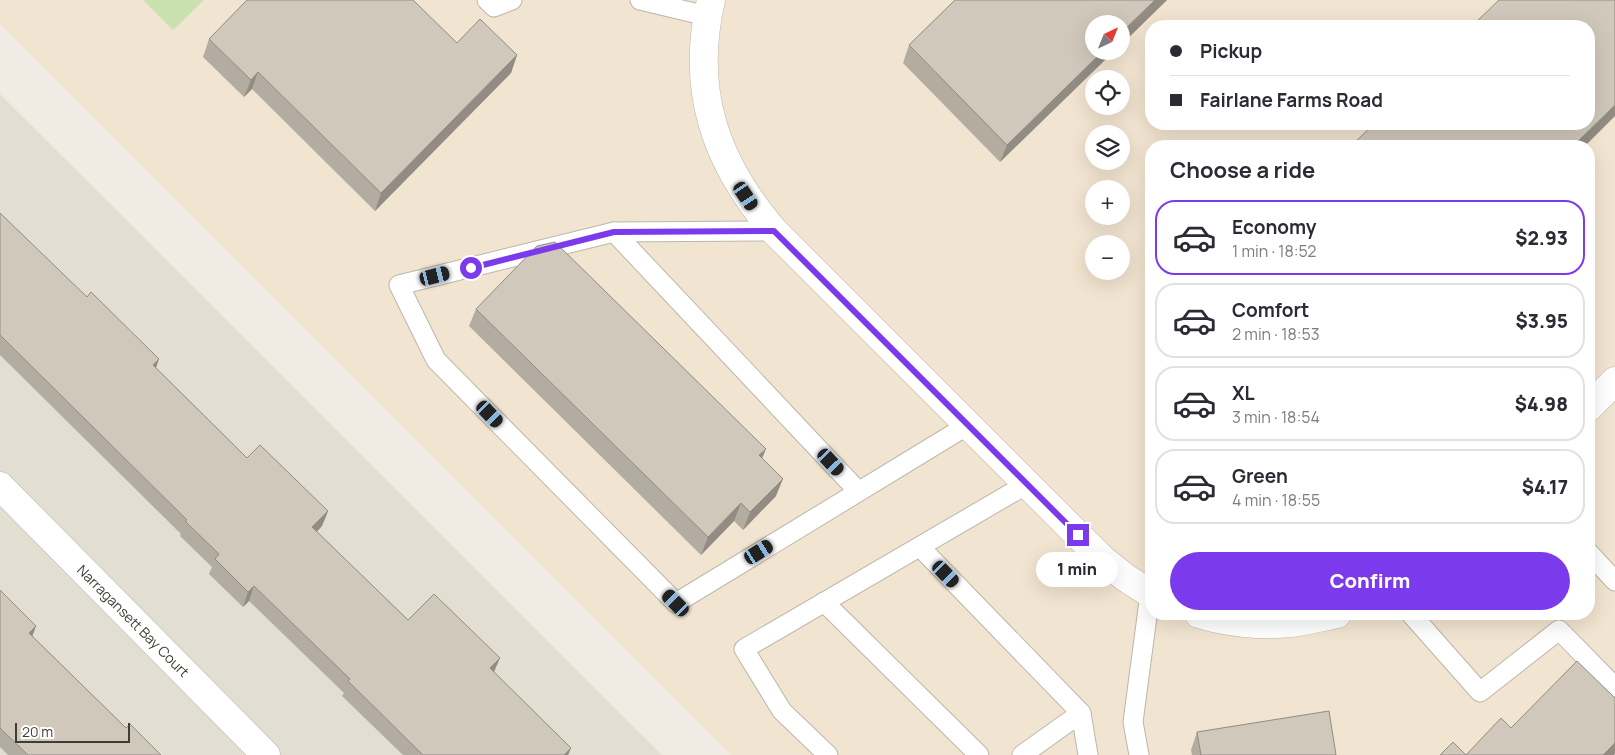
<!DOCTYPE html>
<meta charset="utf-8">
<style>
body{margin:0;font-family:Manrope,sans-serif;background:#f2f2f3;color:#2b2b33;height:100vh;display:flex;flex-direction:column;font-size:19px;white-space:nowrap}
*{box-sizing:border-box;margin:0}
p{font-size:16px;color:#7c7c81}
.icon{flex:none;width:28px;height:28px;fill:none;stroke:currentColor;stroke-width:2;stroke-linecap:round;stroke-linejoin:round}
.map{position:relative;flex:1;overflow:hidden}
.panel{position:absolute;left:1145px;top:140px;width:450px;height:480px;display:flex;flex-direction:column;background:#fff;border-radius:20px;box-shadow:0 5px 20px #0002}
.panel>*{flex:none}
.hud{position:absolute;left:1145px;top:20px;width:450px;height:110px;border-radius:20px;box-shadow:0 5px 20px #0002;display:grid;align-content:center;height:110px;padding:0 25px;background:#fff}
.needle{width:32px;rotate:43deg}
.tools{position:absolute;left:1085px;top:15px;display:grid;gap:10px}
.tools a{display:grid;place-items:center;width:45px;height:45px;border-radius:50%;background:#fff;box-shadow:0 5px 20px #0002;font-size:25px}
.scale{position:absolute;left:15px;bottom:12px;width:115px;box-sizing:border-box;padding-left:5px;border:2px solid #413c34;border-top:0;font-size:14px;line-height:18px;white-space:nowrap;color:#413c34;-webkit-text-stroke:4px #fff;paint-order:stroke}
.end{position:absolute;width:22px;height:22px;margin:-11px;border:6px solid #7c3aed;background:#fff;box-shadow:0 0 0 2px #fff}
.from{border-radius:50%}
.bubble{position:absolute;height:35px;border-radius:18px;background:#fff;box-shadow:0 5px 20px #0002;font-size:16px;font-weight:800;line-height:35px;text-align:center}
.car{position:absolute;width:15px;height:30px;margin:-15px -8px;border-radius:6px;box-shadow:0 0 4px 1px #0007;background:linear-gradient(#222 24%,#8ab4d8 0 40%,#222 0 76%,#8ab4d8 0 86%,#222 0)}
.hud b{display:flex;align-items:center;gap:18px;height:48px;font-size:19px}
.hud b+b{border-top:1px solid #e1e1e2}
.hud i{width:12px;height:12px;background:#2b2b33}
ul{padding:0;list-style:none}
li{display:flex;align-items:center;gap:15px;height:75px;margin:0 10px 8px;padding:0 15px;border:2px solid #e1e1e2;border-radius:20px}
li div{flex:1}
li b{display:block;font-size:19px}
li em{font-style:normal;font-weight:800}
li.active{border-color:#7c3aed}
li>.icon{width:45px;height:45px;stroke-width:1.5}
h2{padding:0 25px;font-size:22px;line-height:60px}
.action{display:flex;gap:10px;margin-top:auto;padding:10px 25px}
.action a{flex:1;height:58px;border-radius:30px;background:#7c3aed;color:#fff;font-size:20px;font-weight:800;line-height:58px;text-align:center}
.map>svg:first-child{display:block}
.residential{fill:#e3ded2}
.commercial{fill:#f1e4d0;fill-rule:evenodd}
.green{fill:#c9e1af}
.lines{fill:none;stroke-linecap:round;stroke-linejoin:round}
.service-casing{stroke:#bdb7aa;stroke-width:21}
.minor-casing{stroke:#bdb7aa;stroke-width:29}
.service{stroke:#fff;stroke-width:19}
.minor{stroke:#fff;stroke-width:28}
.wall{fill:#b3aca0}
.shaded-wall{fill:#928c82}
.building{fill:#d0c8ba;stroke:#928c82}
.route{stroke:#7c3aed;stroke-width:6}
.labels{text-anchor:middle;stroke-width:5;stroke-linejoin:round;paint-order:stroke}
.street-label{font-size:14px;fill:#413c34;stroke:#fff}
</style>
<div class="map">
<svg width="1615" height="755" viewBox="0 0 1615 755">
<rect width="100%" height="100%" fill="#f0ece3"/>
<!-- residential -->
<polygon class="residential" points="0,94 662,755 0,755"/>
<!-- commercial -->
<path class="commercial" d="M0,0h1615v755h-884l-731,-731zM1094,24h27v27h-27zM1151,26h438v98h-438zM1094,79h27v27h-27zM1094,134h27v27h-27zM1151,146h438v468h-438zM1094,189h27v27h-27zM1094,244h27v27h-27z"/>
<!-- green -->
<polygon class="green" points="143,0 204,0 173,30"/>
<g class="lines">
<defs>
<g id="service">
<polyline points="487,0 494,7 512,0"/>
<polyline points="640,0 707,16"/>
<polyline points="774,231 614,232 399,285 436,360 676,603 968,425"/>
<polyline points="614,232 858,491"/>
<polyline points="920,547 1081,713 1088,755"/>
<polyline points="1589,553 1615,581"/>
<polyline points="824,602 979,755"/>
<polyline points="1411,614 1480,692 1559,630 1615,687"/>
<polyline points="828,755 782,711 744,649 1027,484"/>
<polyline points="1022,755 1081,713"/>
<polyline points="1139,755 1133,722 1150,594"/>
</g>
<g id="minor">
<path d="M711,0c-21,90 4,162 63,231l329,329 23,18 25,16"/>
<polyline points="1589,407 1615,381"/>
<polyline points="0,486 266,755"/>
<path d="M1199,614c28,9 63,12 92,9 15,-2 31,-6 46,-9"/>
</g>
</defs>
<!-- service casing -->
<use href="#service" class="service-casing"/>
<!-- minor casing -->
<use href="#minor" class="minor-casing"/>
<!-- service -->
<use href="#service" class="service"/>
<!-- minor -->
<use href="#minor" class="minor"/>
</g>
<!-- wall -->
<g class="wall">
<polygon points="955,0 1167,0 1000,162 903,63 909,45"/>
<polygon points="209,39 457,43 517,55 511,73 375,211 252,89 244,97 203,57"/>
<polygon points="0,213 247,458 328,511 322,526 317,532 408,620 494,673 571,748 568,755 403,755 342,696 344,693 249,601 243,607 209,574 212,567 180,536 181,534 0,355"/>
<polygon points="476,309 762,458 776,496 743,530 734,521 701,555 469,326"/>
<polygon points="0,590 36,626 32,636 126,728 161,755 8,755 0,747"/>
<polygon points="1197,732 1336,755 1192,755 1191,750"/>
</g>
<!-- shaded-wall -->
<g class="shaded-wall">
<polygon points="1155,0 1167,0 1121,45 1121,33"/>
<polygon points="1103,51 1114,51 1000,162 1007,145"/>
<polygon points="517,55 511,73 375,211 381,193"/>
<polygon points="258,72 252,89 244,97 251,80"/>
<polygon points="1615,105 1615,116 1585,146 1573,146"/>
<polygon points="159,359 154,374 153,365"/>
<polygon points="766,449 759,466 759,455"/>
<polygon points="783,479 776,496 743,530 750,512"/>
<polygon points="741,503 734,521 701,555 708,537"/>
<polygon points="328,511 322,526 306,542 312,527"/>
<polygon points="254,586 249,601 243,607 248,592"/>
<polygon points="36,626 31,640 29,633"/>
<polygon points="500,658 494,672 484,683 490,668"/>
<polygon points="1615,743 1615,754 1614,755 1603,755"/>
<polygon points="571,748 568,755 564,755"/>
</g>
<!-- building -->
<g class="building">
<polygon points="247,0 413,0 457,43 480,19 517,55 381,193 258,72 251,80 209,39"/>
<polygon points="955,0 1155,0 1121,33 1121,24 1094,24 1094,51 1103,51 1007,145 909,45"/>
<polygon points="1499,0 1615,0 1615,105 1573,146 1351,146 1374,124 1589,124 1589,26 1472,26"/>
<polygon points="0,213 87,297 91,292 159,359 153,365 247,458 260,445 328,511 312,527 408,620 434,594 500,658 490,668 571,748 564,755 423,755 348,681 350,679 254,586 248,592 215,559 219,554 185,521 187,520 0,335"/>
<polygon points="555,242 766,449 759,455 783,479 750,512 741,503 708,537 476,309 537,246"/>
<polygon points="0,590 36,626 29,633 126,728 130,724 161,755 28,755 0,728"/>
<polygon points="1577,661 1615,698 1615,743 1603,755 1440,755 1453,742 1466,755 1501,718 1511,728"/>
<polygon points="1329,711 1336,755 1201,755 1197,732"/>
</g>
<g class="lines">
<!-- route -->
<polyline class="route" points="471,268 614,232 774,231 1078,535"/>
</g>
<g class="labels">
<!-- street labels -->
<g class="street-label">
<text transform="translate(133 621) rotate(45)" y="5">Narragansett Bay Court</text>
</g>
</g>
</svg>
<div class="tools">
<a><svg class="needle" viewBox="-14 -14 28 28"><path d="M0-13l5 13h-10z" fill="#e53935"/><path d="M0 13l5-13h-10z" fill="#7c7c81"/></svg></a>
<a><svg class="icon" aria-label="locate" viewBox="0 0 24 24"><circle cx="12" cy="12" r="6"/><path d="M12 2v4M12 18v4M2 12h4M18 12h4"/></svg></a>
<a><svg class="icon" aria-label="layers" viewBox="0 0 24 24"><path d="M12 4l9 5-9 5-9-5zM3 14l9 5 9-5"/></svg></a>
<a>+</a>
<a>−</a>
</div>
<div class="scale">20 m</div>
<i class="end from" style="left:471px;top:268px"></i>
<i class="end" style="left:1078px;top:535px"></i>
<div class="bubble" style="left:1036px;top:552px;width:82px">1 min</div>
<i class="car" style="left:746px;top:196px;rotate:146deg"></i>
<i class="car" style="left:435px;top:276px;rotate:76deg"></i>
<i class="car" style="left:490px;top:414px;rotate:136deg"></i>
<i class="car" style="left:831px;top:462px;rotate:137deg"></i>
<i class="car" style="left:759px;top:552px;rotate:58deg"></i>
<i class="car" style="left:946px;top:574px;rotate:136deg"></i>
<i class="car" style="left:676px;top:603px;rotate:315deg"></i>
<div class="hud">
<b><i class="from"></i>Pickup</b>
<b><i></i>Fairlane Farms Road</b>
</div>
<section class="panel">
<h2>Choose a ride</h2>
<ul>
<li class="active"><svg class="icon" aria-label="car" viewBox="0 0 24 24"><path d="M5 17H2v-5l4-1 3-4h7l3 4 3 1v5h-3M9 17h6M6 11h13"/><circle cx="7" cy="17" r="2"/><circle cx="17" cy="17" r="2"/></svg><div><b>Economy</b><p>1 min · 18:52</p></div><em>$2.93</em></li>
<li><svg class="icon" aria-label="car" viewBox="0 0 24 24"><path d="M5 17H2v-5l4-1 3-4h7l3 4 3 1v5h-3M9 17h6M6 11h13"/><circle cx="7" cy="17" r="2"/><circle cx="17" cy="17" r="2"/></svg><div><b>Comfort</b><p>2 min · 18:53</p></div><em>$3.95</em></li>
<li><svg class="icon" aria-label="car" viewBox="0 0 24 24"><path d="M5 17H2v-5l4-1 3-4h7l3 4 3 1v5h-3M9 17h6M6 11h13"/><circle cx="7" cy="17" r="2"/><circle cx="17" cy="17" r="2"/></svg><div><b>XL</b><p>3 min · 18:54</p></div><em>$4.98</em></li>
<li><svg class="icon" aria-label="car" viewBox="0 0 24 24"><path d="M5 17H2v-5l4-1 3-4h7l3 4 3 1v5h-3M9 17h6M6 11h13"/><circle cx="7" cy="17" r="2"/><circle cx="17" cy="17" r="2"/></svg><div><b>Green</b><p>4 min · 18:55</p></div><em>$4.17</em></li>
</ul>
<div class="action"><a>Confirm</a></div>
</section>
</div>
